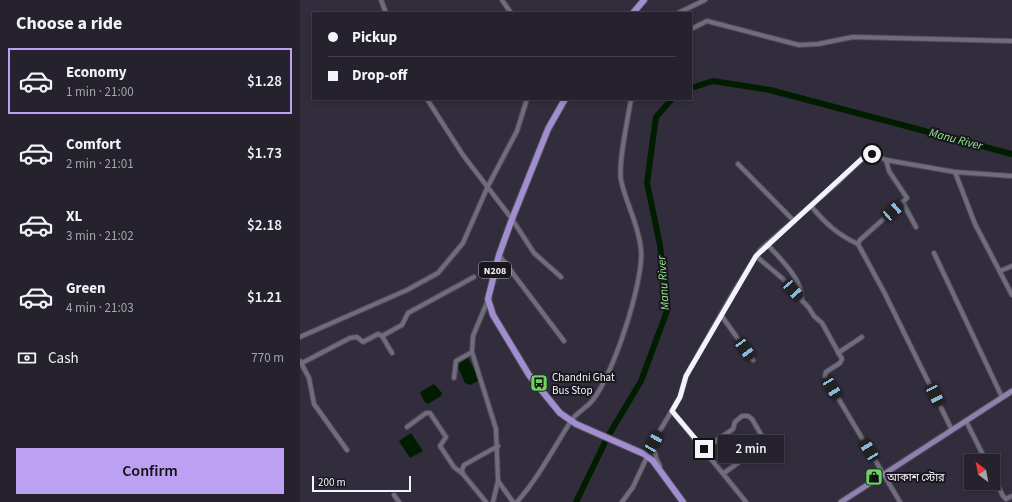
<!DOCTYPE html>
<meta charset="utf-8">
<style>
body{margin:0;font-family:"Source Sans 3","Noto Sans Bengali",sans-serif;background:#2e2a35;color:#f1f3f6;height:100vh;display:flex;flex-direction:column;font-size:15px;white-space:nowrap}
*{box-sizing:border-box;margin:0}
p{font-size:13px;color:#a4a4aa}
.icon{flex:none;width:22px;height:22px;fill:none;stroke:currentColor;stroke-width:2;stroke-linecap:round;stroke-linejoin:round}
.map{position:relative;flex:1;overflow:hidden}
.side{display:flex;flex-direction:column;background:#26222d;width:300px}
.side>*{flex:none}
.top-card{position:absolute;left:12px;top:12px;width:380px;height:88px;border-radius:0px;box-shadow:0 2px 6px #0003,0 0 0 1px #423f49;display:grid;align-content:center;height:88px;padding:0 16px;background:#26222d}
.needle{width:26px;rotate:328deg}
.controls{position:absolute;left:664px;top:454px;display:grid;gap:8px}
.controls a{display:grid;place-items:center;width:36px;height:36px;border-radius:0px;background:#26222d;box-shadow:0 2px 6px #0003,0 0 0 1px #423f49;font-size:20px}
.scale{position:absolute;left:12px;bottom:10px;width:99px;box-sizing:border-box;padding-left:4px;border:2px solid #f4f2fb;border-top:0;font-size:11px;line-height:14px;white-space:nowrap;color:#f4f2fb;-webkit-text-stroke:3px #19171d;paint-order:stroke}
.end{position:absolute;width:18px;height:18px;margin:-9px;border:5px solid #f4f2fb;background:#111;box-shadow:0 0 0 2px #111}
.from{border-radius:50%}
.bubble{position:absolute;height:28px;border-radius:0px;background:#26222d;box-shadow:0 2px 6px #0003,0 0 0 1px #423f49;font-size:13px;font-weight:600;line-height:28px;text-align:center}
.car{position:absolute;width:12px;height:24px;margin:-12px -6px;border-radius:5px;box-shadow:0 0 3px 1px #0007;background:linear-gradient(#222 24%,#8ab4d8 0 40%,#222 0 76%,#8ab4d8 0 86%,#222 0)}
.top-card b{display:flex;align-items:center;gap:14px;height:38px;font-size:15px}
.top-card b+b{border-top:1px solid #423f49}
.top-card i{width:10px;height:10px;background:#f1f3f6}
ul{padding:0;list-style:none}
li{display:flex;align-items:center;gap:12px;height:66px;margin:0 8px 6px;padding:0 8px;border:2px solid transparent;border-radius:0px}
li div{flex:1}
li b{display:block;font-size:15px}
li em{font-style:normal;font-weight:600}
li.current{border-color:#bca0f2}
li>.icon{width:36px;height:36px;stroke-width:1.5}
h2{padding:0 16px;font-size:18px;line-height:48px}
.pay{display:flex;align-items:center;gap:10px;height:44px;padding:0 16px;font-size:15px}
.pay p{margin-inline-start:auto}
.primary-button{display:flex;gap:8px;margin-top:auto;padding:8px 16px}
.primary-button a{flex:1;height:46px;border-radius:0px;background:#bca0f2;color:#111;font-size:16px;font-weight:600;line-height:46px;text-align:center}
main{display:flex;flex:1;min-height:0}
.map>svg:first-child{display:block}
.water{fill:#001d00}
.lines{fill:none;stroke-linecap:round;stroke-linejoin:round}
.river{stroke:#001d00;stroke-width:6}
.minor-casing{stroke:#4e4b56;stroke-width:6}
.major-casing{stroke:#4e4b56;stroke-width:7}
.highway-casing{stroke:#4e4b56;stroke-width:8}
.minor{stroke:#716c7d;stroke-width:4}
.major{stroke:#8e80af;stroke-width:5}
.highway{stroke:#a28dd0;stroke-width:6}
.route{stroke:#f4f2fb;stroke-width:5}
.labels{text-anchor:middle;stroke-width:4;stroke-linejoin:round;paint-order:stroke}
.shield{fill:#19171d;stroke:#b2b0b8;stroke-width:1}
.shield-label{font-size:10px;font-weight:bold;fill:#f4f2fb}
.poi-label{font-size:11px;fill:#f4f2fb;stroke:#19171d;text-anchor:start}
.water-label{font-size:12px;font-style:italic;fill:#93eb89;stroke:#19171d}
</style>
<main>
<section class="side">
<h2>Choose a ride</h2>
<ul>
<li class="current"><svg class="icon" aria-label="car" viewBox="0 0 24 24"><path d="M5 17H2v-5l4-1 3-4h7l3 4 3 1v5h-3M9 17h6M6 11h13"/><circle cx="7" cy="17" r="2"/><circle cx="17" cy="17" r="2"/></svg><div><b>Economy</b><p>1 min · 21:00</p></div><em>$1.28</em></li>
<li><svg class="icon" aria-label="car" viewBox="0 0 24 24"><path d="M5 17H2v-5l4-1 3-4h7l3 4 3 1v5h-3M9 17h6M6 11h13"/><circle cx="7" cy="17" r="2"/><circle cx="17" cy="17" r="2"/></svg><div><b>Comfort</b><p>2 min · 21:01</p></div><em>$1.73</em></li>
<li><svg class="icon" aria-label="car" viewBox="0 0 24 24"><path d="M5 17H2v-5l4-1 3-4h7l3 4 3 1v5h-3M9 17h6M6 11h13"/><circle cx="7" cy="17" r="2"/><circle cx="17" cy="17" r="2"/></svg><div><b>XL</b><p>3 min · 21:02</p></div><em>$2.18</em></li>
<li><svg class="icon" aria-label="car" viewBox="0 0 24 24"><path d="M5 17H2v-5l4-1 3-4h7l3 4 3 1v5h-3M9 17h6M6 11h13"/><circle cx="7" cy="17" r="2"/><circle cx="17" cy="17" r="2"/></svg><div><b>Green</b><p>4 min · 21:03</p></div><em>$1.21</em></li>
</ul>
<div class="pay"><svg class="icon" aria-label="cash" viewBox="0 0 24 24"><path d="M3 7h18v10H3z"/><circle cx="12" cy="12" r="2"/></svg>Cash<p>770 m</p></div>
<div class="primary-button"><a>Confirm</a></div>
</section>
<div class="map">
<svg width="712" height="502" viewBox="0 0 712 502">
<rect width="100%" height="100%" fill="#322d3c"/>
<!-- water -->
<g class="water">
<polygon points="168,358 180,380 170,385 165,383 157,365"/>
<polygon points="134,384 142,393 141,396 128,404 124,401 120,392"/>
<polygon points="111,433 123,451 110,458 99,441"/>
</g>
<g class="lines">
<!-- river -->
<g class="river">
<polyline points="391,88 413,81 470,90 712,154"/>
<polyline points="276,502 307,438 341,381 367,311 360,245 347,183 356,117 372,99"/>
</g>
<defs>
<g id="minor">
<polyline points="81,0 86,13"/>
<polyline points="202,0 211,13"/>
<polyline points="378,13 405,0"/>
<polyline points="391,29 407,21 499,45 518,44 553,37 712,41"/>
<polyline points="127,99 163,155 212,219 234,253 261,277"/>
<polyline points="586,160 589,171 607,198 560,240 558,244 584,292 652,430"/>
<polyline points="438,164 494,221"/>
<polyline points="655,172 712,176"/>
<polyline points="603,203 616,227"/>
<path d="M511,206c14,17 27,29 47,38"/>
<path d="M467,244c14,16 36,35 35,57"/>
<polyline points="634,253 702,397"/>
<polyline points="199,255 264,341"/>
<polyline points="456,256 483,279 509,308 514,316 522,323 542,359 540,363 526,372 525,376 600,502"/>
<polyline points="700,271 712,266"/>
<polyline points="188,300 173,336 172,352 196,429 198,481 193,502"/>
<polyline points="421,315 453,360"/>
<polyline points="82,336 102,325 108,313 174,277"/>
<polyline points="0,337 107,290 138,273 163,243 188,186 217,131 227,99"/>
<polyline points="538,353 562,337"/>
<polyline points="0,361 9,378 14,404 47,450"/>
<polyline points="2,363 50,338 57,337 63,342 78,334 82,336 92,353"/>
<polyline points="154,378 156,361 172,352"/>
<polyline points="372,411 446,502"/>
<polyline points="666,421 686,461"/>
<polyline points="107,427 126,413 130,413 146,437 140,446 154,467 163,474"/>
<polyline points="404,449 433,429 435,422 442,416 448,416 452,419 466,443 424,473"/>
<polyline points="360,466 356,458 353,442 380,397 386,376 433,293 460,250 537,183 566,155 572,154 586,160 655,172 675,224 712,295"/>
<polyline points="693,476 703,496 706,499 712,496"/>
<polyline points="198,481 213,502"/>
<polyline points="94,495 99,502"/>
<polyline points="186,502 163,474 162,470 164,465 198,446"/>
<path d="M217,502c22,-25 36,-53 54,-81 5,-8 15,-13 21,-20 21,-25 52,-120 49,-151 -2,-25 -15,-46 -20,-70 -3,-18 7,-61 10,-81"/>
<polyline points="322,502 333,487 347,457"/>
</g>
<polyline id="major" points="541,502 712,391"/>
<g id="highway">
<polyline points="333,13 344,0"/>
<polyline points="265,99 248,129 212,219 199,255 188,299 193,315 229,375 260,413 276,424 344,454 353,461 383,502"/>
</g>
</defs>
<!-- minor casing -->
<use href="#minor" class="minor-casing"/>
<!-- major casing -->
<use href="#major" class="major-casing"/>
<!-- highway casing -->
<use href="#highway" class="highway-casing"/>
<!-- minor -->
<use href="#minor" class="minor"/>
<!-- major -->
<use href="#major" class="major"/>
<!-- highway -->
<use href="#highway" class="highway"/>
</g>
<g class="lines">
<!-- route -->
<polyline class="route" points="404,449 372,411 380,397 386,376 456,256 566,155 572,154"/>
</g>
<!-- icons -->
<defs>
<symbol id="bus-square" viewBox="-11 -11 22 22"><rect x="-9" y="-9" width="18" height="18" rx="4" fill="#6cd362" stroke="#19171d"/><path d="M-5-6H5V4H4V6H2V4H-2V6H-4V4H-5ZM-3.5-4V0h7V-4ZM-3.5 1.2v1.5H-2V1.2ZM2 1.2v1.5H3.5V1.2Z" fill="#111"/></symbol>
<symbol id="shop-square" viewBox="-11 -11 22 22"><rect x="-9" y="-9" width="18" height="18" rx="4" fill="#6cd362" stroke="#19171d"/><path d="M-5-2.5h2.3a2.7 3.5 0 0 1 5.4 0H5L5.5 6h-11ZM-1.5-2.5h3a1.5 2.3 0 0 0-3 0Z" fill="#111"/></symbol>
</defs>
<g fill-rule="evenodd">
<use href="#bus-square" x="229" y="373" width="20" height="20"/>
<use href="#shop-square" x="564" y="467" width="20" height="20"/>
</g>
<g class="labels">
<!-- shield labels -->
<rect class="shield" x="179" y="262" width="32" height="16" rx="3"/>
<g class="shield-label">
<text x="195" y="274">N208</text>
</g>
<!-- poi labels -->
<g class="poi-label">
<text x="252" y="381">Chandni Ghat<tspan x="252" dy="13">Bus Stop</tspan></text>
<text x="587" y="481">আকাশ স্টোর</text>
</g>
<!-- water labels -->
<g class="water-label">
<text transform="translate(656 139) rotate(15)" y="4">Manu River</text>
<text transform="translate(363 283) rotate(-94)" y="4">Manu River</text>
</g>
</g>
</svg>
<div class="controls">
<a><svg class="needle" viewBox="-14 -14 28 28"><path d="M0-13l5 13h-10z" fill="#e53935"/><path d="M0 13l5-13h-10z" fill="#a4a4aa"/></svg></a>
</div>
<div class="scale">200 m</div>
<i class="end from" style="left:572px;top:154px"></i>
<i class="end" style="left:404px;top:449px"></i>
<div class="bubble" style="left:418px;top:435px;width:66px">2 min</div>
<i class="car" style="left:593px;top:211px;rotate:49deg"></i>
<i class="car" style="left:493px;top:290px;rotate:138deg"></i>
<i class="car" style="left:445px;top:349px;rotate:144deg"></i>
<i class="car" style="left:532px;top:388px;rotate:149deg"></i>
<i class="car" style="left:635px;top:395px;rotate:154deg"></i>
<i class="car" style="left:354px;top:442px;rotate:30deg"></i>
<i class="car" style="left:569px;top:450px;rotate:329deg"></i>
<div class="top-card">
<b><i class="from"></i>Pickup</b>
<b><i></i>Drop-off</b>
</div>
</div>
</main>
